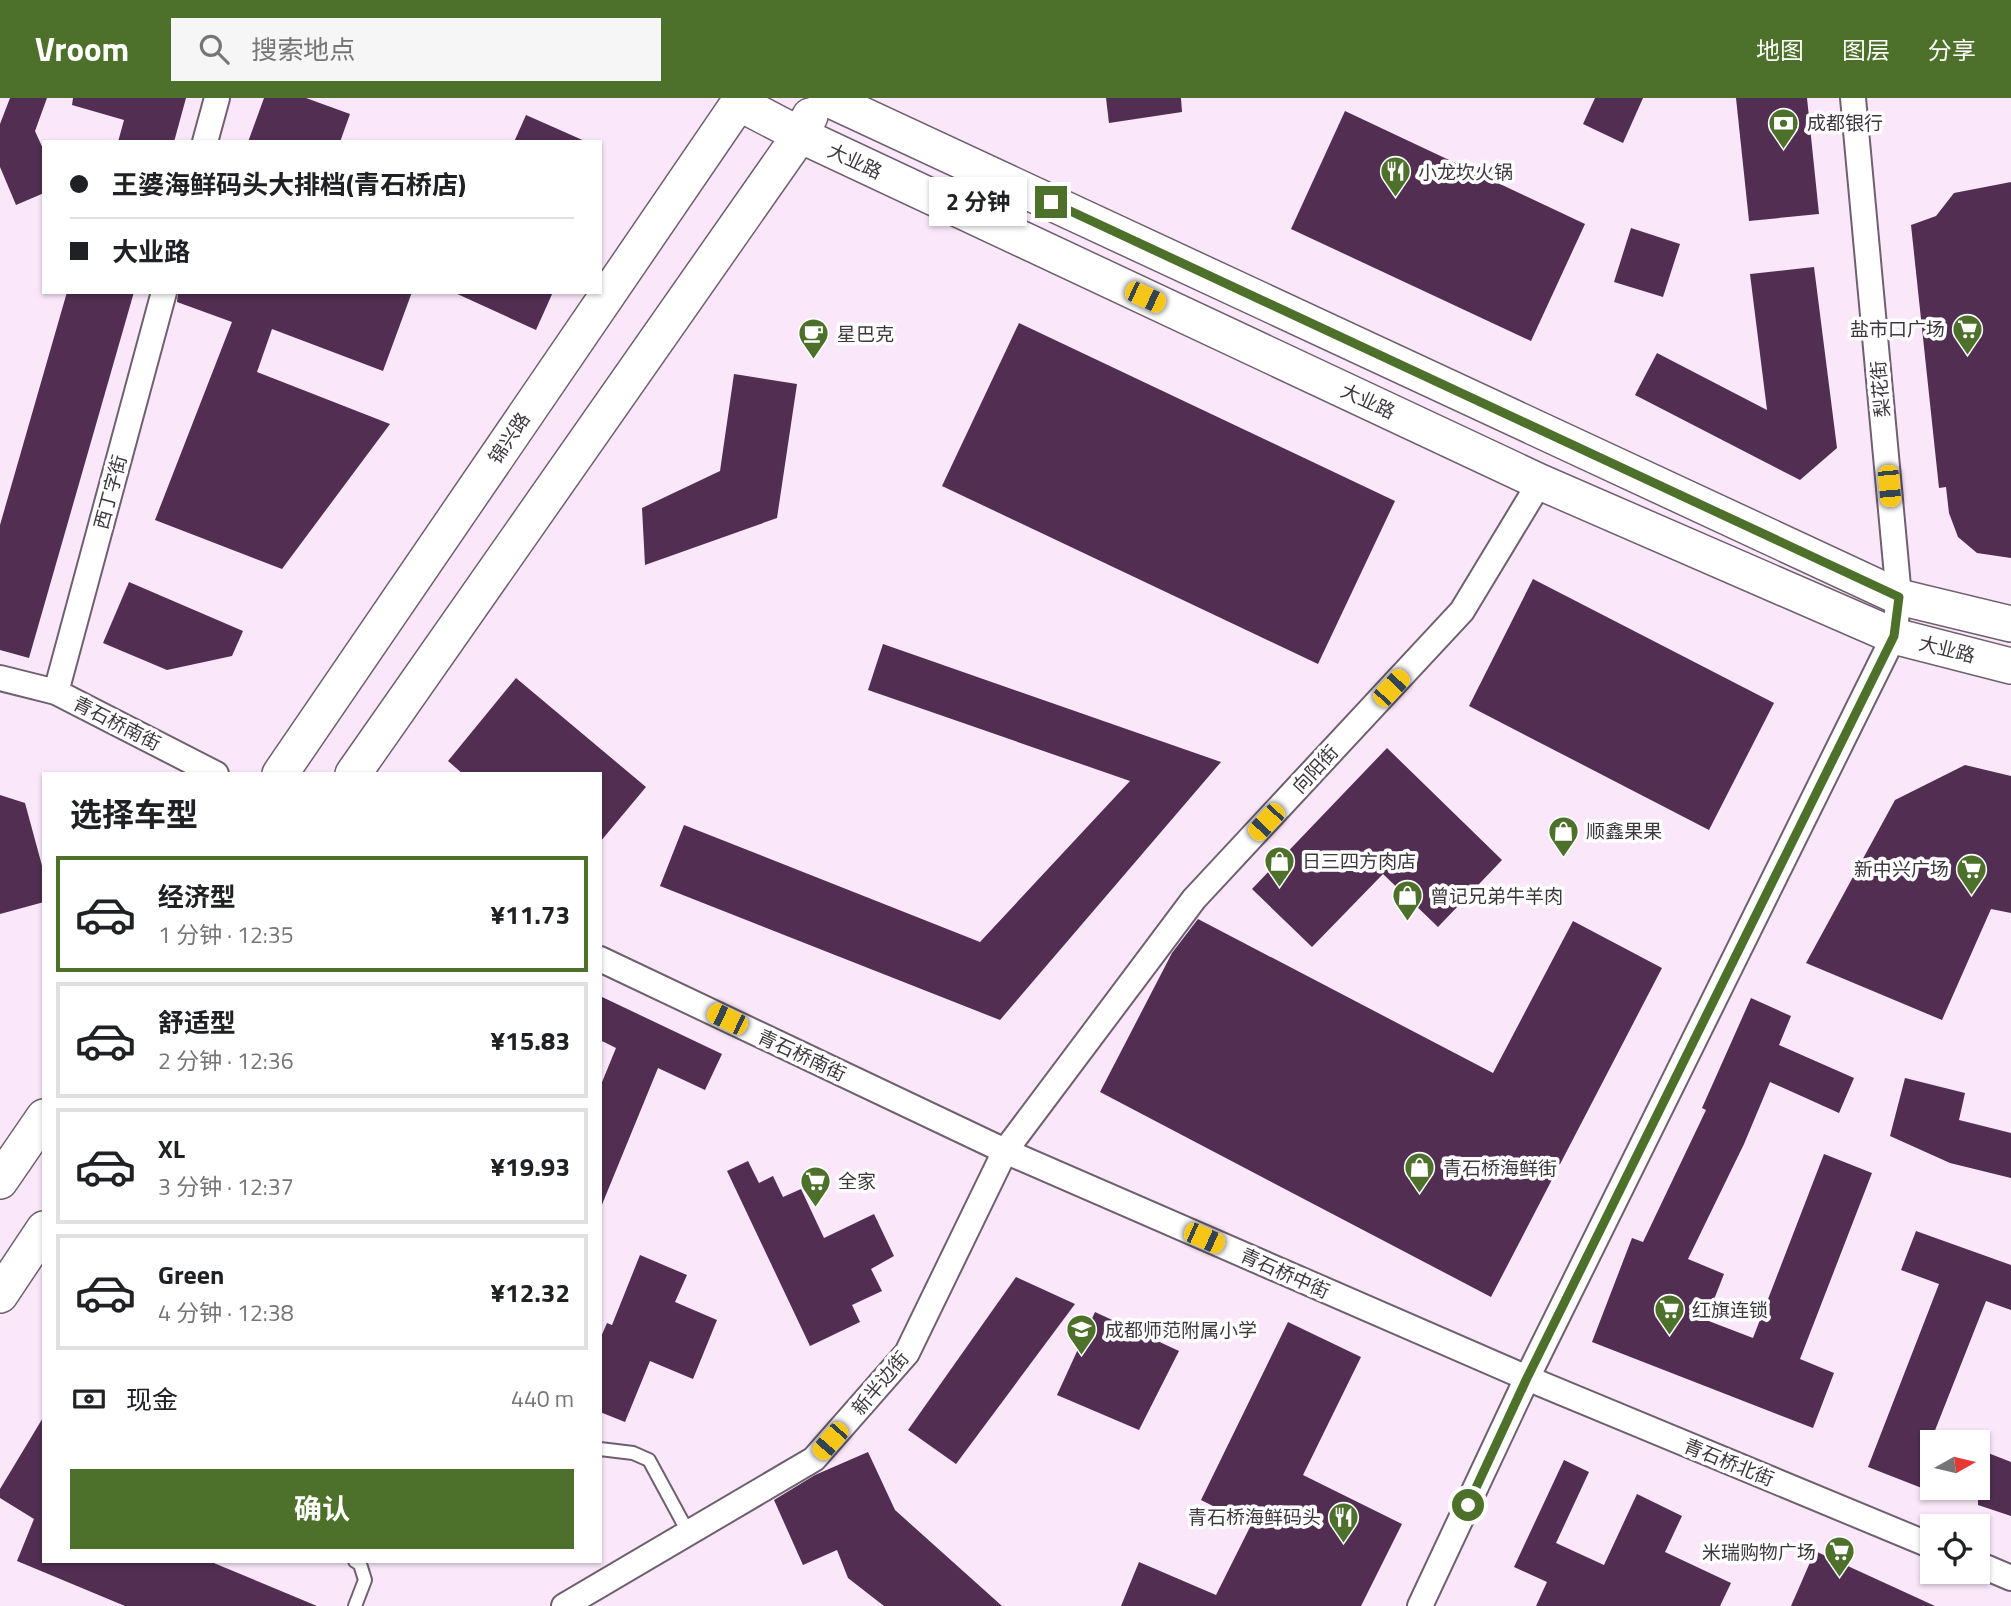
<!DOCTYPE html>
<html lang="zh">
<meta charset="utf-8">
<style>
body{margin:0;font-family:"Titillium Web","Noto Sans SC",sans-serif;background:#f6f6f6;color:#202124;height:100vh;display:flex;flex-direction:column;font-size:26px;white-space:nowrap}
*{box-sizing:border-box;margin:0}
p{font-size:23px;color:#757577}
.icon{flex:none;width:38px;height:38px;fill:none;stroke:currentColor;stroke-width:2;stroke-linecap:round;stroke-linejoin:round}
.map{position:relative;flex:1;overflow:hidden}
.panel{position:absolute;left:42px;top:674px;width:560px;height:791px;display:flex;flex-direction:column;background:#fff;border-radius:0px;box-shadow:0 2px 5px #0004}
.panel>*{flex:none}
.guide{position:absolute;left:42px;top:42px;width:560px;height:154px;border-radius:0px;box-shadow:0 2px 5px #0004;display:grid;align-content:center;height:154px;padding:0 28px;background:#fff}
.needle{width:46px;rotate:82deg}
.controls{position:absolute;left:1920px;top:1332px;display:grid;gap:14px}
.controls a{display:grid;place-items:center;width:70px;height:70px;border-radius:0px;background:#fff;box-shadow:0 2px 5px #0004;font-size:35px}
.end{position:absolute;width:32px;height:32px;margin:-16px;border:9px solid #4d712a;background:#fff;box-shadow:0 0 0 4px #fff}
.from{border-radius:50%}
.bubble{position:absolute;height:49px;border-radius:0px;background:#fff;box-shadow:0 2px 5px #0004;font-size:23px;font-weight:700;line-height:49px;text-align:center}
.car{position:absolute;width:21px;height:42px;margin:-21px -10px;border-radius:9px;box-shadow:0 0 5px 2px #0007;background:linear-gradient(#f5c518 24%,#345 0 40%,#f5c518 0 76%,#345 0 86%,#f5c518 0)}
.guide b{display:flex;align-items:center;gap:24px;height:66px;font-size:26px}
.guide b+b{border-top:2px solid #e0e0e0}
.guide i{width:18px;height:18px;background:#202124}
ul{padding:0;list-style:none}
li{display:flex;align-items:center;gap:21px;height:116px;margin:0 14px 10px;padding:0 14px;border:4px solid #e0e0e0;border-radius:0px}
li div{flex:1}
li b{display:block;font-size:26px}
li em{font-style:normal;font-weight:700}
li.current{border-color:#4d712a}
li>.icon{width:63px;height:63px;stroke-width:1.5}
h2{padding:0 28px;font-size:32px;line-height:84px}
.pay{display:flex;align-items:center;gap:18px;height:77px;padding:0 28px;font-size:26px}
.pay p{margin-inline-start:auto}
.action{display:flex;gap:14px;margin-top:auto;padding:14px 28px}
.action a{flex:1;height:80px;border-radius:0px;background:#4d712a;color:#fff;font-size:28px;font-weight:700;line-height:80px;text-align:center}
header{display:flex;align-items:center;gap:42px;box-sizing:border-box;height:98px;padding:0 35px;background:#4d712a;color:#fff}
header strong{font-size:33px}
nav{display:flex;gap:38px;margin-inline-start:auto;font-size:24px}
.search{width:490px;height:63px;background:#f6f6f6;display:flex;align-items:center;gap:18px;box-sizing:border-box;padding:0 24px;border-radius:0px;color:#757577;font-size:26px}
.map>svg:first-child{display:block}
.building{fill:#512e52}
.lines{fill:none;stroke-linecap:round;stroke-linejoin:round}
.service-casing{stroke:#6f606f;stroke-width:16}
.minor-casing{stroke:#6f606f;stroke-width:28}
.secondary-casing{stroke:#6f606f;stroke-width:38}
.service{stroke:#fff;stroke-width:12}
.minor{stroke:#fff;stroke-width:24}
.secondary{stroke:#fff;stroke-width:35}
.route{stroke:#4d712a;stroke-width:9}
.labels{text-anchor:middle;stroke-width:7;stroke-linejoin:round;paint-order:stroke}
.poi-label{font-size:19px;fill:#3e383e;stroke:#fff;text-anchor:start}
.street-label{font-size:19px;fill:#3e383e;stroke:#fff}
</style>
<header>
<strong>Vroom</strong>
<div class="search"><svg class="icon" aria-label="search" viewBox="0 0 24 24"><circle cx="10" cy="10" r="6"/><path d="M15 15l6 6"/></svg>搜索地点</div>
<nav><a>地图</a><a>图层</a><a>分享</a></nav>
</header>
<div class="map">
<svg width="2011" height="1508" viewBox="0 0 2011 1508">
<rect width="100%" height="100%" fill="#fae8fa"/>
<!-- building -->
<g class="building">
<polygon points="10,0 47,0 35,33 44,53 44,95 16,107 0,69 0,26"/>
<polygon points="73,0 186,0 174,44 118,44 124,22 72,7"/>
<polygon points="264,0 306,0 350,16 340,44 248,44"/>
<polygon points="1106,0 1181,0 1182,14 1109,25"/>
<polygon points="1595,0 1643,0 1623,45 1583,26"/>
<polygon points="1736,0 1807,0 1819,116 1749,123"/>
<polygon points="1345,13 1585,126 1531,243 1291,131"/>
<polygon points="526,17 587,44 514,44"/>
<polygon points="2011,84 2011,460 1977,455 1958,439 1949,415 1946,389 1939,390 1911,127 1936,118 1954,95"/>
<polygon points="1631,130 1680,146 1663,199 1614,184"/>
<polygon points="1814,169 1837,350 1800,382 1635,297 1657,255 1767,312 1750,176"/>
<polygon points="67,194 134,194 29,560 0,552 0,427"/>
<polygon points="178,194 412,194 383,273 272,231 257,274 390,326 282,471 155,422 232,224 177,204"/>
<polygon points="453,194 553,194 536,232"/>
<polygon points="1019,225 1395,403 1318,566 942,388"/>
<polygon points="734,276 797,286 777,420 645,467 642,410 720,373"/>
<polygon points="1533,481 1774,605 1709,732 1469,608"/>
<polygon points="129,484 243,533 232,558 167,572 103,545"/>
<polygon points="883,546 1221,664 1000,922 660,788 684,727 980,844 1130,683 868,592"/>
<polygon points="516,580 646,689 600,744 600,676 463,676 448,663"/>
<polygon points="1387,650 1502,762 1438,829 1383,776 1312,849 1252,791"/>
<polygon points="1965,667 2011,678 2011,815 1991,811 1942,922 1806,865 1895,702"/>
<polygon points="0,697 25,705 44,775 44,804 0,816"/>
<polygon points="1198,821 1493,975 1573,823 1662,870 1491,1199 1100,994 1172,855"/>
<polygon points="600,898 722,956 705,992 658,970 601,1109 600,989 616,950 600,942"/>
<polygon points="1751,900 1791,918 1779,947 1854,980 1839,1015 1770,984 1744,1046 1688,1161 1724,1176 1706,1222 1753,1240 1824,1056 1872,1075 1800,1261 1834,1275 1813,1330 1592,1244 1632,1140 1643,1144 1706,1012 1702,1010"/>
<polygon points="1905,980 1965,995 1959,1022 2011,1035 2011,1080 1950,1065 1890,1038"/>
<polygon points="748,1063 759,1085 773,1078 783,1099 801,1091 824,1140 874,1116 894,1158 871,1171 882,1193 852,1207 860,1224 810,1248 727,1073"/>
<polygon points="1916,1133 2011,1167 2011,1212 1986,1203 1932,1340 1932,1394 1868,1369 1939,1186 1901,1172"/>
<polygon points="640,1157 687,1177 675,1204 717,1222 693,1281 650,1263 625,1324 600,1314 600,1241 607,1225 612,1227"/>
<polygon points="1016,1179 1075,1206 956,1366 908,1332"/>
<polygon points="1095,1214 1179,1253 1139,1332 1057,1297"/>
<polygon points="1288,1224 1361,1259 1303,1377 1402,1426 1361,1508 1121,1508 1139,1464 1216,1497 1251,1427 1201,1402"/>
<polygon points="44,1318 44,1463 209,1463 317,1508 125,1508 17,1463 34,1421 0,1400 0,1391"/>
<polygon points="1978,1351 2011,1364 2011,1418 1978,1407"/>
<polygon points="868,1354 895,1412 1002,1508 884,1508 848,1480 837,1452 803,1467 774,1402 815,1377"/>
<polygon points="1564,1362 1589,1374 1556,1445 1604,1467 1637,1396 1682,1418 1665,1454 1731,1485 1720,1508 1536,1508 1547,1484 1514,1469"/>
<polygon points="1815,1453 1935,1508 1791,1508"/>
</g>
<g class="lines">
<defs>
<g id="service">
<polyline points="600,1351 633,1355 649,1362 688,1434"/>
<polyline points="355,1463 360,1466 365,1482 355,1508"/>
</g>
<g id="minor">
<polyline points="205,44 217,0"/>
<polyline points="0,580 56,594 216,676"/>
<polyline points="56,594 164,194"/>
<polyline points="600,861 1005,1053 1527,1280 1932,1448"/>
<polyline points="1978,1466 2011,1480"/>
<polyline points="564,1508 814,1361 907,1255 1005,1053 1194,801 1462,513 1540,384"/>
<polyline points="1420,1508 1527,1280 1894,538 1899,499 1853,0"/>
</g>
<g id="secondary">
<polyline points="826,0 1899,499 2011,526"/>
<polyline points="739,5 800,37 1540,384 1894,538 2011,568"/>
<polyline points="280,676 742,0"/>
<polyline points="353,676 800,37 810,18"/>
<polyline points="0,1083 44,1019"/>
<polyline points="0,1197 44,1131"/>
</g>
</defs>
<!-- service casing -->
<use href="#service" class="service-casing"/>
<!-- minor casing -->
<use href="#minor" class="minor-casing"/>
<!-- secondary casing -->
<use href="#secondary" class="secondary-casing"/>
<!-- service -->
<use href="#service" class="service"/>
<!-- minor -->
<use href="#minor" class="minor"/>
<!-- secondary -->
<use href="#secondary" class="secondary"/>
</g>
<g class="lines">
<!-- route -->
<polyline class="route" points="1051,104 1899,499 1894,538 1527,1280 1468,1407"/>
</g>
<!-- icons -->
<defs>
<symbol id="bank-pin" viewBox="-11 -11 22 30"><path d="M0 17L-7.5 6A9.5 9.5 0 1 1 7.5 6Z" fill="#4d712a" stroke="#fff"/><path d="M-6-4H6V4H-6ZM0-2.3a2.3 2.3 0 1 0 0 4.6a2.3 2.3 0 1 0 0-4.6Z" fill="#fff"/></symbol>
<symbol id="restaurant-pin" viewBox="-11 -11 22 30"><path d="M0 17L-7.5 6A9.5 9.5 0 1 1 7.5 6Z" fill="#4d712a" stroke="#fff"/><path d="M-5-6h1v4h1v-4h1v4h1v-4h1v5L-1.5 .5V6h-2V.5L-5-1ZM5-6V6H3V1.5H1.5Q1.5-4 5-6Z" fill="#fff"/></symbol>
<symbol id="supermarket-pin" viewBox="-11 -11 22 30"><path d="M0 17L-7.5 6A9.5 9.5 0 1 1 7.5 6Z" fill="#4d712a" stroke="#fff"/><path d="M-6-5.5h2.5l.6 2H6L4.5 2H-2.5L-4.4-4H-6ZM-1.5 3.2a1.3 1.3 0 1 0 .1 0ZM3 3.2a1.3 1.3 0 1 0 .1 0Z" fill="#fff"/></symbol>
<symbol id="cafe-pin" viewBox="-11 -11 22 30"><path d="M0 17L-7.5 6A9.5 9.5 0 1 1 7.5 6Z" fill="#4d712a" stroke="#fff"/><path d="M-5.5-4.5H6V0H3Q3 3.5 0 3.5H-2.5Q-5.5 3.5-5.5 0ZM3-3.2v2h1.7v-2ZM-6 4.5H4V6H-6Z" fill="#fff"/></symbol>
<symbol id="shop-pin" viewBox="-11 -11 22 30"><path d="M0 17L-7.5 6A9.5 9.5 0 1 1 7.5 6Z" fill="#4d712a" stroke="#fff"/><path d="M-5-2.5h2.3a2.7 3.5 0 0 1 5.4 0H5L5.5 6h-11ZM-1.5-2.5h3a1.5 2.3 0 0 0-3 0Z" fill="#fff"/></symbol>
<symbol id="school-pin" viewBox="-11 -11 22 30"><path d="M0 17L-7.5 6A9.5 9.5 0 1 1 7.5 6Z" fill="#4d712a" stroke="#fff"/><path d="M0-5L7-2L0 1L-7-2ZM-4 1L0 2.5L4 1V4Q0 6-4 4Z" fill="#fff"/></symbol>
</defs>
<g fill-rule="evenodd">
<use href="#bank-pin" x="1766" y="8" width="35" height="47"/>
<use href="#restaurant-pin" x="1378" y="56" width="35" height="47"/>
<use href="#supermarket-pin" x="1950" y="214" width="35" height="47"/>
<use href="#cafe-pin" x="796" y="218" width="35" height="47"/>
<use href="#shop-pin" x="1546" y="716" width="35" height="47"/>
<use href="#shop-pin" x="1262" y="746" width="35" height="47"/>
<use href="#supermarket-pin" x="1954" y="754" width="35" height="47"/>
<use href="#shop-pin" x="1390" y="780" width="35" height="47"/>
<use href="#shop-pin" x="1402" y="1052" width="35" height="47"/>
<use href="#supermarket-pin" x="798" y="1066" width="35" height="47"/>
<use href="#supermarket-pin" x="1652" y="1194" width="35" height="47"/>
<use href="#school-pin" x="1064" y="1214" width="35" height="47"/>
<use href="#restaurant-pin" x="1326" y="1402" width="35" height="47"/>
<use href="#supermarket-pin" x="1822" y="1436" width="35" height="47"/>
</g>
<g class="labels">
<!-- poi labels -->
<g class="poi-label">
<text x="1807" y="32">成都银行</text>
<text x="1418" y="81">小龙坎火锅</text>
<text x="1945" y="238" text-anchor="end">盐市口广场</text>
<text x="837" y="243">星巴克</text>
<text x="1586" y="740">顺鑫果果</text>
<text x="1302" y="770">日三四方肉店</text>
<text x="1949" y="778" text-anchor="end">新中兴广场</text>
<text x="1430" y="805">曾记兄弟牛羊肉</text>
<text x="1443" y="1077">青石桥海鲜街</text>
<text x="838" y="1090">全家</text>
<text x="1692" y="1219">红旗连锁</text>
<text x="1105" y="1239">成都师范附属小学</text>
<text x="1321" y="1426" text-anchor="end">青石桥海鲜码头</text>
<text x="1816" y="1461" text-anchor="end">米瑞购物广场</text>
</g>
<!-- street labels -->
<g class="street-label">
<text transform="translate(855 63) rotate(25)" y="7">大业路</text>
<text transform="translate(1880 291) rotate(-95)" y="7">梨花街</text>
<text transform="translate(1368 303) rotate(25)" y="7">大业路</text>
<text transform="translate(509 340) rotate(-56)" y="7">锦兴路</text>
<text transform="translate(110 394) rotate(-75)" y="7">西丁字街</text>
<text transform="translate(1947 551) rotate(14)" y="7">大业路</text>
<text transform="translate(117 625) rotate(27)" y="7">青石桥南街</text>
<text transform="translate(1315 671) rotate(-47)" y="7">向阳街</text>
<text transform="translate(802 957) rotate(25)" y="7">青石桥南街</text>
<text transform="translate(1285 1175) rotate(24)" y="7">青石桥中街</text>
<text transform="translate(880 1285) rotate(-50)" y="7">新半边街</text>
<text transform="translate(1729 1364) rotate(22)" y="7">青石桥北街</text>
</g>
</g>
</svg>
<div class="controls">
<a><svg class="needle" viewBox="-14 -14 28 28"><path d="M0-13l5 13h-10z" fill="#e53935"/><path d="M0 13l5-13h-10z" fill="#757577"/></svg></a>
<a><svg class="icon" aria-label="locate" viewBox="0 0 24 24"><circle cx="12" cy="12" r="6"/><path d="M12 2v4M12 18v4M2 12h4M18 12h4"/></svg></a>
</div>
<i class="end from" style="left:1468px;top:1407px"></i>
<i class="end" style="left:1051px;top:104px"></i>
<div class="bubble" style="left:929px;top:79px;width:98px">2 分钟</div>
<i class="car" style="left:1145px;top:199px;rotate:115deg"></i>
<i class="car" style="left:1889px;top:388px;rotate:175deg"></i>
<i class="car" style="left:1391px;top:590px;rotate:43deg"></i>
<i class="car" style="left:1266px;top:724px;rotate:223deg"></i>
<i class="car" style="left:727px;top:921px;rotate:296deg"></i>
<i class="car" style="left:1204px;top:1140px;rotate:114deg"></i>
<i class="car" style="left:830px;top:1343px;rotate:221deg"></i>
<div class="guide">
<b><i class="from"></i>王婆海鲜码头大排档(青石桥店)</b>
<b><i></i>大业路</b>
</div>
<section class="panel">
<h2>选择车型</h2>
<ul>
<li class="current"><svg class="icon" aria-label="car" viewBox="0 0 24 24"><path d="M5 17H2v-5l4-1 3-4h7l3 4 3 1v5h-3M9 17h6M6 11h13"/><circle cx="7" cy="17" r="2"/><circle cx="17" cy="17" r="2"/></svg><div><b>经济型</b><p>1 分钟 · 12:35</p></div><em>¥11.73</em></li>
<li><svg class="icon" aria-label="car" viewBox="0 0 24 24"><path d="M5 17H2v-5l4-1 3-4h7l3 4 3 1v5h-3M9 17h6M6 11h13"/><circle cx="7" cy="17" r="2"/><circle cx="17" cy="17" r="2"/></svg><div><b>舒适型</b><p>2 分钟 · 12:36</p></div><em>¥15.83</em></li>
<li><svg class="icon" aria-label="car" viewBox="0 0 24 24"><path d="M5 17H2v-5l4-1 3-4h7l3 4 3 1v5h-3M9 17h6M6 11h13"/><circle cx="7" cy="17" r="2"/><circle cx="17" cy="17" r="2"/></svg><div><b>XL</b><p>3 分钟 · 12:37</p></div><em>¥19.93</em></li>
<li><svg class="icon" aria-label="car" viewBox="0 0 24 24"><path d="M5 17H2v-5l4-1 3-4h7l3 4 3 1v5h-3M9 17h6M6 11h13"/><circle cx="7" cy="17" r="2"/><circle cx="17" cy="17" r="2"/></svg><div><b>Green</b><p>4 分钟 · 12:38</p></div><em>¥12.32</em></li>
</ul>
<div class="pay"><svg class="icon" aria-label="cash" viewBox="0 0 24 24"><path d="M3 7h18v10H3z"/><circle cx="12" cy="12" r="2"/></svg>现金<p>440 m</p></div>
<div class="action"><a>确认</a></div>
</section>
</div>
